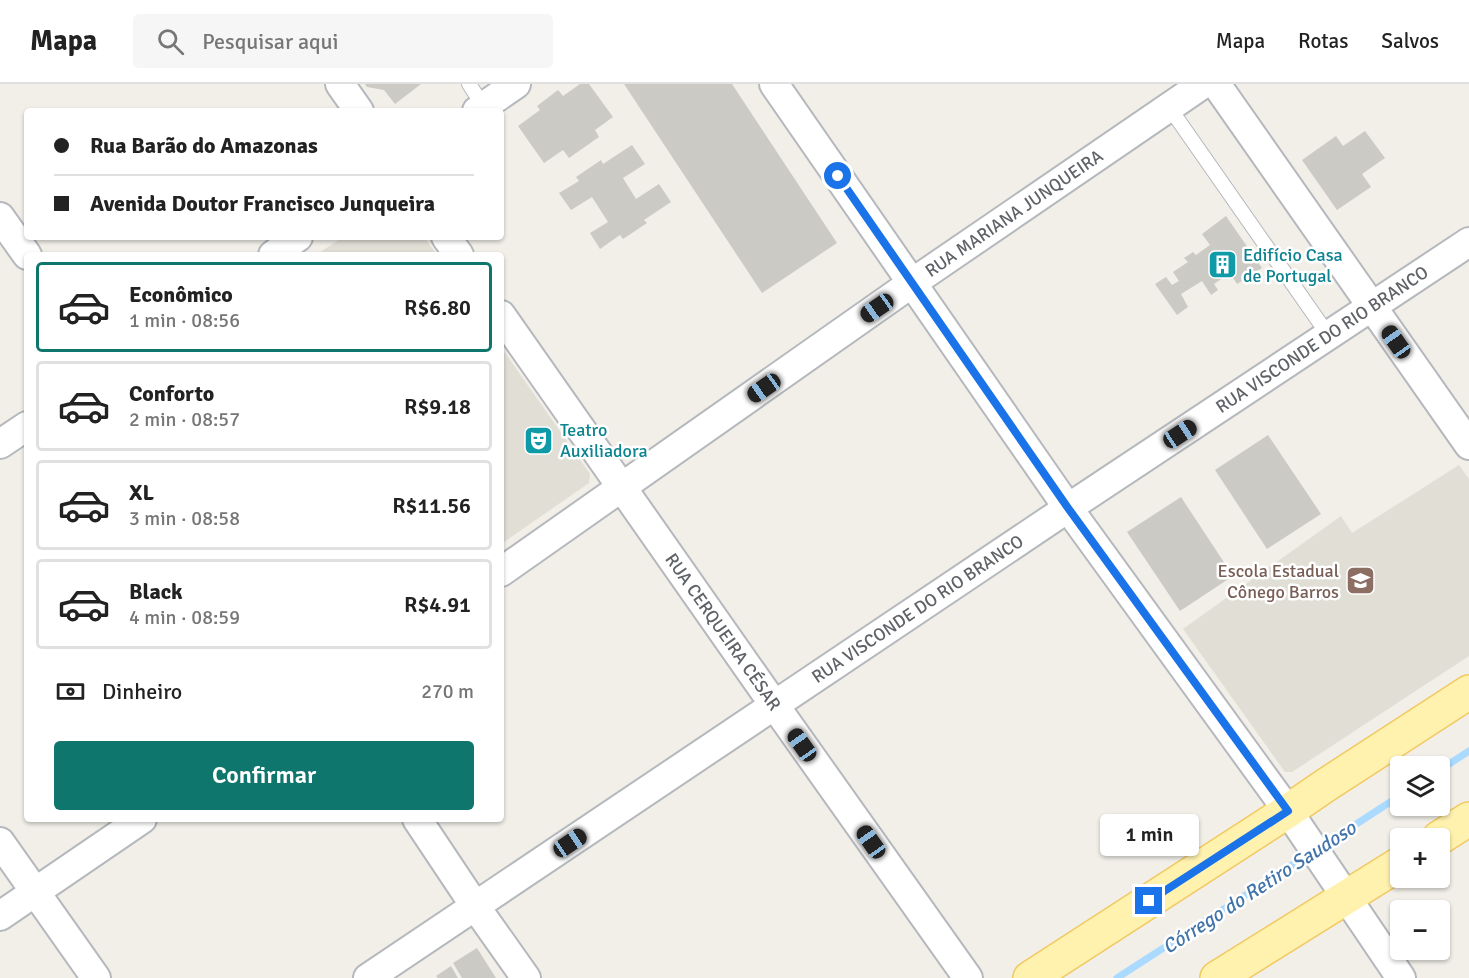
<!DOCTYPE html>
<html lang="pt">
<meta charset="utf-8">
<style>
body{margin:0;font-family:Signika,sans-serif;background:#f6f6f6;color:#222;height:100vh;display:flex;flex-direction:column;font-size:22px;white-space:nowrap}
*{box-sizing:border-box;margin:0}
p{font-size:20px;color:#767676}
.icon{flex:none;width:33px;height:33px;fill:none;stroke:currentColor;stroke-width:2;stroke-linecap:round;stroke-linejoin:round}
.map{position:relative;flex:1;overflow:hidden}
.details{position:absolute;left:24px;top:168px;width:480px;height:570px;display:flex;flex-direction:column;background:#fff;border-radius:6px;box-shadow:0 2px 4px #0004}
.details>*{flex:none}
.banner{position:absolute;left:24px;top:24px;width:480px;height:132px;border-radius:6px;box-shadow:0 2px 4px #0004;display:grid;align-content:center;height:132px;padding:0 30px;background:#fff}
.buttons{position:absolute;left:1390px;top:672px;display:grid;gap:12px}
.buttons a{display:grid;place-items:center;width:60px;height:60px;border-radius:6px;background:#fff;box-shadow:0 2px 4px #0004;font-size:30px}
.end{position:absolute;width:27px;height:27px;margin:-14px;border:8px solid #1a73e8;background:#fff;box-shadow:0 0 0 3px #fff}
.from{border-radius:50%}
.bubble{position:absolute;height:42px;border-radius:6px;background:#fff;box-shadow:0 2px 4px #0004;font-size:20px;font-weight:600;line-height:42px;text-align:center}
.car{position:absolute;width:18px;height:36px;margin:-18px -9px;border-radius:8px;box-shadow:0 0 4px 2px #0007;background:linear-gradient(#222 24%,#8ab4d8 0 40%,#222 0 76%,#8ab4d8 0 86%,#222 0)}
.banner b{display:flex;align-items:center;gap:21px;height:57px;font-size:22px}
.banner b+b{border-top:2px solid #e0e0e0}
.banner i{width:15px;height:15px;background:#222}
ul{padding:10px 0 0;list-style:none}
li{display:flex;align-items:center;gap:18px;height:90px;margin:0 12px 9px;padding:0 18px;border:3px solid #e0e0e0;border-radius:6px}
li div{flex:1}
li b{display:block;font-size:22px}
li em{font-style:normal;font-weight:600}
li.active{border-color:#0f766e}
li>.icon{width:54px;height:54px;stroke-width:1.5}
.pay{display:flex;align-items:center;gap:15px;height:66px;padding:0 30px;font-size:22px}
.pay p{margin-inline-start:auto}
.cta{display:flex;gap:12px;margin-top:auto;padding:12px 30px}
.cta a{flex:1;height:69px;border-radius:6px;background:#0f766e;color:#fff;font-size:24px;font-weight:600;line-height:69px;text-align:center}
header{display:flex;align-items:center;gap:36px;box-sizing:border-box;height:84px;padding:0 30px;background:#fff;border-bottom:2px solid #e0e0e0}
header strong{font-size:28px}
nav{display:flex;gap:33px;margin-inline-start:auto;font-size:21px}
.search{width:420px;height:54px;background:#f6f6f6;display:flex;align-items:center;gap:15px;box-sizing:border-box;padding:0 21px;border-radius:6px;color:#767676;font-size:22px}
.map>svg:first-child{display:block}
.education{fill:#e1ded6}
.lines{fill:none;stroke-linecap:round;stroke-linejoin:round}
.stream{stroke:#aadaff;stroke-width:7}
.building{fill:#cccac5}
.service-casing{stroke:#b5b8bc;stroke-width:16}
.minor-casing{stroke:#b5b8bc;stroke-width:32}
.primary-casing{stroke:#f2c960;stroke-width:36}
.service{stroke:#fff;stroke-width:14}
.minor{stroke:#fff;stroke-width:28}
.primary{stroke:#fff2af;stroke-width:33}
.route{stroke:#1a73e8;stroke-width:8}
.labels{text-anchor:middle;stroke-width:5;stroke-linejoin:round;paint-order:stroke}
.street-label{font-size:18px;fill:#5f6368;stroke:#fff}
.culture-label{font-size:18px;fill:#0d838f;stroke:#fff;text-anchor:start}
.education-label{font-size:18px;fill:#785e54;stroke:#fff;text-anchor:end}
.water-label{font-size:20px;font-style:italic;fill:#4174aa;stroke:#fff}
</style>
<header>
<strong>Mapa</strong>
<div class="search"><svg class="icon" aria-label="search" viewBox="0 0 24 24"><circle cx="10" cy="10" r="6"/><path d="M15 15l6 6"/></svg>Pesquisar aqui</div>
<nav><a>Mapa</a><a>Rotas</a><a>Salvos</a></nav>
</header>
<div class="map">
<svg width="1469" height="894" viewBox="0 0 1469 894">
<rect width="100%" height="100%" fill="#f1efe8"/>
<!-- education -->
<g class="education">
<polygon points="343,153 424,153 437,171 316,171"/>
<polygon points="501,263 590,390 589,399 501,460"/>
<polygon points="1459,381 1469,395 1469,572 1292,688 1285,688 1183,545 1341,432 1352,449"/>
</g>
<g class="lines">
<!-- stream -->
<g class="stream">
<polyline points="1440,686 1469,667"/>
<polyline points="1321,763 1401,711"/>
<polyline points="1117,894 1309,770"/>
</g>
</g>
<!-- building -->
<g class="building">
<polygon points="365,0 421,0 395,20 384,6 367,3"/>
<polygon points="580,0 589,0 613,33 595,46 599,53 569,74 563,66 544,79 518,42 540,26 537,22 558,6 563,12"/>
<polygon points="624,0 732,0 837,159 762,209"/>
<polygon points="1365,47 1385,74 1362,90 1371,103 1337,126 1302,76 1336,52 1343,62"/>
<polygon points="632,61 645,80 623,94 636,115 659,100 671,118 644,136 647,139 623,155 620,151 600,165 590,149 608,138 592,113 571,126 559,109 579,97 576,93 601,76 603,80"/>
<polygon points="1226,132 1262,184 1237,200 1230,189 1214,200 1218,206 1211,211 1202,197 1181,210 1188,223 1177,231 1155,200 1166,193 1172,201 1179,197 1173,188 1188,178 1184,174 1193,168 1196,171 1210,161 1202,150"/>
<polygon points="1268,351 1321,430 1267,465 1215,386"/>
<polygon points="1181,413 1233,492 1180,527 1127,448"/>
<polygon points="477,864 496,894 462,894 453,879"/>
<polygon points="451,882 458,894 438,894 436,892"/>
</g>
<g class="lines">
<defs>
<g id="service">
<polyline points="469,0 484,23"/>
<polyline points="1169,23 1329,252"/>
</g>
<g id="minor">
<polyline points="340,0 359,27"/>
<polyline points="774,0 1068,424 1288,727 1401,894"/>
<polyline points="1216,0 1469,361"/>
<polyline points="477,27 516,0"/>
<polyline points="0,133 27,171"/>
<polyline points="446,153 459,171"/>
<polyline points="273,171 298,153"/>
<path id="s1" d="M501,231l274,391 193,272"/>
<polyline points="0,360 27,342"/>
<path id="s2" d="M501,488l411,-289 291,-199"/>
<polyline points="417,735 475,822 526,894"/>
<polyline points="0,758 96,894"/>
<polyline points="0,832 142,735"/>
<path id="s3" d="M368,894l700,-470 401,-266"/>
</g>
<g id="primary">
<polyline points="1439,754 1469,735"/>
<polyline points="1030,894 1288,727 1326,701 1469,608"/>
<polyline points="1217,894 1401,779"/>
</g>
</defs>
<!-- service casing -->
<use href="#service" class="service-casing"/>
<!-- minor casing -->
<use href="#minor" class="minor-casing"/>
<!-- primary casing -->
<use href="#primary" class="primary-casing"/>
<!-- service -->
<use href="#service" class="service"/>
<!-- minor -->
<use href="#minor" class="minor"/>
<!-- primary -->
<use href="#primary" class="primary"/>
</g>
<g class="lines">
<!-- route -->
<polyline class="route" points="838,92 1068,424 1288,727 1149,817"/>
</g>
<!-- icons -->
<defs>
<symbol id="building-square" viewBox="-11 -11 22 22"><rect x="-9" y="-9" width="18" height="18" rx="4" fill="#0f9aa8" stroke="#fff"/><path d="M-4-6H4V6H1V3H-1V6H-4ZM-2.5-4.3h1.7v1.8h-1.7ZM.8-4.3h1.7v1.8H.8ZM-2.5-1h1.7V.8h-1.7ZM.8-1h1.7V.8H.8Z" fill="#fff"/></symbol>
<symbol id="theatre-square" viewBox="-11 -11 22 22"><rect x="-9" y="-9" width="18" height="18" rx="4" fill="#0f9aa8" stroke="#fff"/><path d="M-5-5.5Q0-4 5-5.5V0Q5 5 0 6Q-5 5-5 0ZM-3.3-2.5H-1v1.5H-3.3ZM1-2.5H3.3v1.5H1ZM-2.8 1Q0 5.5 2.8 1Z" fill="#fff"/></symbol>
<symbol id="school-square" viewBox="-11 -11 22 22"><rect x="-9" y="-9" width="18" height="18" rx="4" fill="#8d6e63" stroke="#fff"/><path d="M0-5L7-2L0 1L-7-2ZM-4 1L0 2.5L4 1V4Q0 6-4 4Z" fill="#fff"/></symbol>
</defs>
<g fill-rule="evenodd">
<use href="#building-square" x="1206" y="164" width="33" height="33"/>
<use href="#theatre-square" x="522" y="340" width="33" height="33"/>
<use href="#school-square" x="1344" y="480" width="33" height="33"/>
</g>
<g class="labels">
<!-- street labels -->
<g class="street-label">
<text dy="6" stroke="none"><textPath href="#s2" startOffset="626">RUA MARIANA JUNQUEIRA</textPath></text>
<text dy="6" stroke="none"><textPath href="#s3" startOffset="1148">RUA VISCONDE DO RIO BRANCO</textPath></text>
<text dy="6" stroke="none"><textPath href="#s3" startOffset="662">RUA VISCONDE DO RIO BRANCO</textPath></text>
<text dy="6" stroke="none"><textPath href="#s1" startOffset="387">RUA CERQUEIRA CÉSAR</textPath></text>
</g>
<!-- culture labels -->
<g class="culture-label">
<text x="1243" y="177">Edifício Casa<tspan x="1243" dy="21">de Portugal</tspan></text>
<text x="560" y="352">Teatro<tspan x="560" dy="21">Auxiliadora</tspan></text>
</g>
<!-- education labels -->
<g class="education-label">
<text x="1339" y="493">Escola Estadual<tspan x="1339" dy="21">Cônego Barros</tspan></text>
</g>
<!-- water labels -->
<g class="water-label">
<text transform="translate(1259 803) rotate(-33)" y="7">Córrego do Retiro Saudoso</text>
</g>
</g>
</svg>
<div class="buttons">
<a><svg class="icon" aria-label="layers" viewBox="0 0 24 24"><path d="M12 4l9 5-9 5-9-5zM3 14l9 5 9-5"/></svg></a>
<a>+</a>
<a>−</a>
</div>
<i class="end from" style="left:838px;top:92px"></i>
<i class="end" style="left:1149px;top:817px"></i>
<div class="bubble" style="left:1100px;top:730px;width:99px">1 min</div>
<i class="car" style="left:877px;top:224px;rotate:235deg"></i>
<i class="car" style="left:1396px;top:258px;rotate:325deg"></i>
<i class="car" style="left:764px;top:304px;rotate:235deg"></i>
<i class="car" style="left:1180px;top:350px;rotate:57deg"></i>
<i class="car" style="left:802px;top:661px;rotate:325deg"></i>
<i class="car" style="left:871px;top:758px;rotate:325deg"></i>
<i class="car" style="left:570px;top:759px;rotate:56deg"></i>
<div class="banner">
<b><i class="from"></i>Rua Barão do Amazonas</b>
<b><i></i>Avenida Doutor Francisco Junqueira</b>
</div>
<section class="details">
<ul>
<li class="active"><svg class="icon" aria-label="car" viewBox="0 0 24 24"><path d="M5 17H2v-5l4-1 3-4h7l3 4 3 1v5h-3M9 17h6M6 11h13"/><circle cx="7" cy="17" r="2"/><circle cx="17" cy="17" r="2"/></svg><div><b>Econômico</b><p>1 min · 08:56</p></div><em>R$6.80</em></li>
<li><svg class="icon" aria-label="car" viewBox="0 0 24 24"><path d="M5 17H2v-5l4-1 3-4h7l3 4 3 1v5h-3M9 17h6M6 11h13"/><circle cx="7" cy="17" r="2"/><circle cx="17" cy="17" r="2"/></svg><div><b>Conforto</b><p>2 min · 08:57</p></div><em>R$9.18</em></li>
<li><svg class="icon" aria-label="car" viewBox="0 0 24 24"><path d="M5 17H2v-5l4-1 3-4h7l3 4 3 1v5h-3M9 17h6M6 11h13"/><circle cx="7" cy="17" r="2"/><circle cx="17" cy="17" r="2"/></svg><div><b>XL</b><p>3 min · 08:58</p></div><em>R$11.56</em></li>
<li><svg class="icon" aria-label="car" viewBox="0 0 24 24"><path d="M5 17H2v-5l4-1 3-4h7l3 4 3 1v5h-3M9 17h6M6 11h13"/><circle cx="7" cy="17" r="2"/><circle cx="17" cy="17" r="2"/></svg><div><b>Black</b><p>4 min · 08:59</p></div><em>R$4.91</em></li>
</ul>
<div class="pay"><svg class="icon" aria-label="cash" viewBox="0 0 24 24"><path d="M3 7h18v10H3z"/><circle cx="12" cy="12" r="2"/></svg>Dinheiro<p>270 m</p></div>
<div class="cta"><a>Confirmar</a></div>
</section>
</div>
